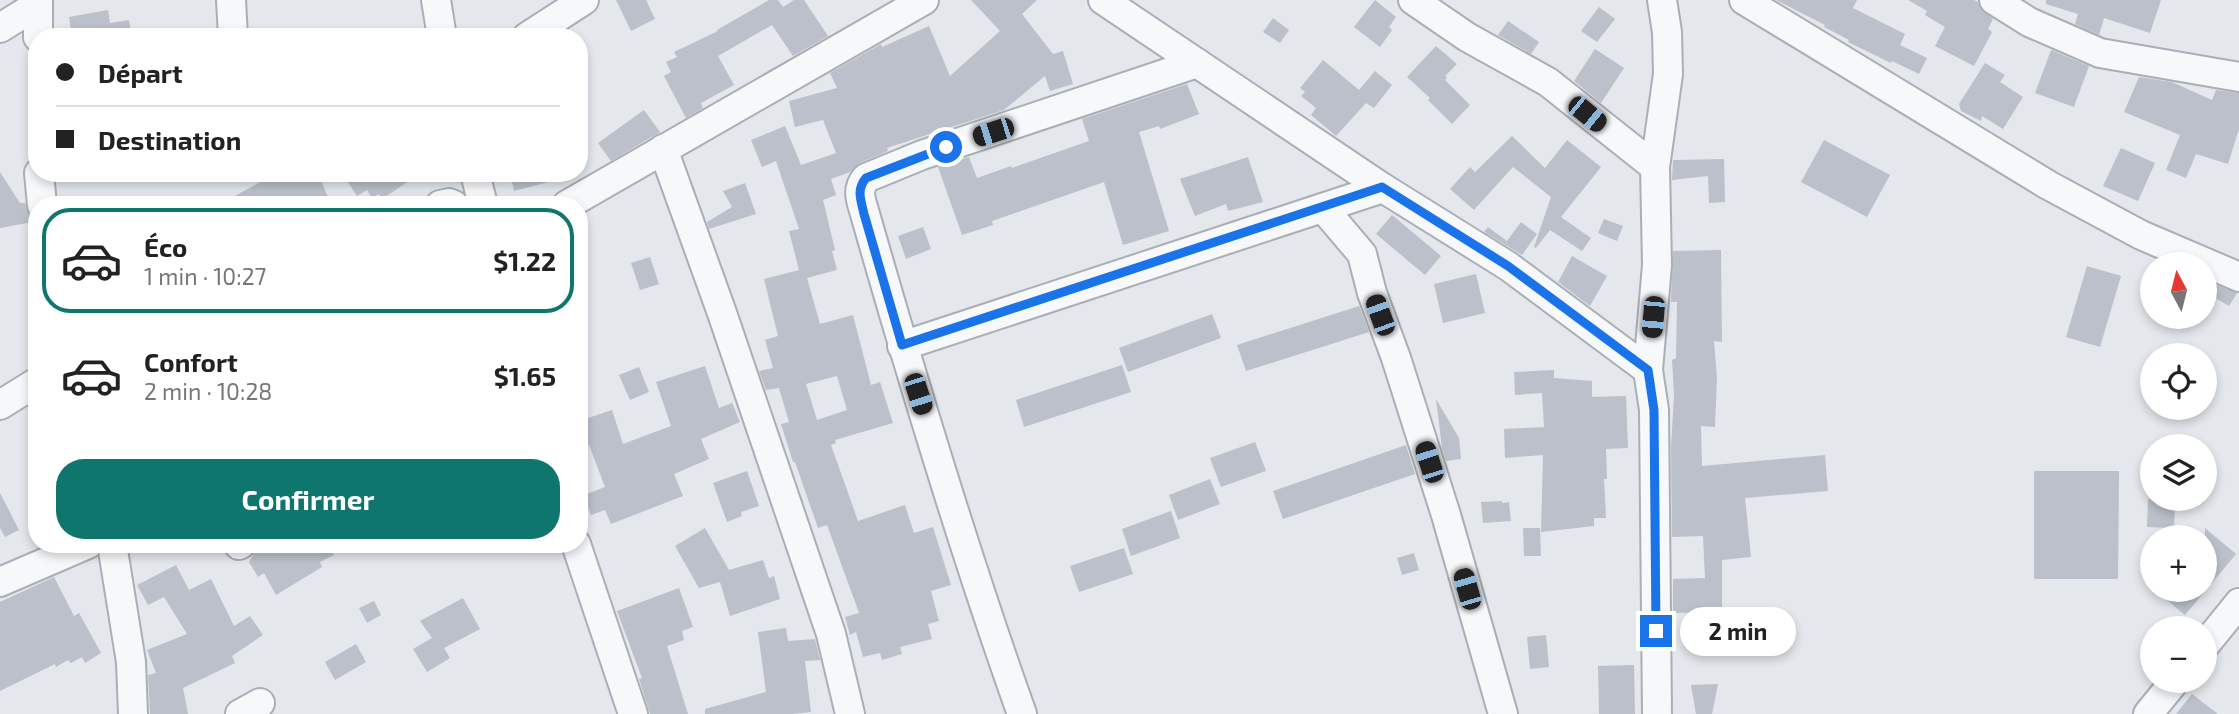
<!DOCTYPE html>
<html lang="fr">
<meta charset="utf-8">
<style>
body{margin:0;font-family:"Exo 2",sans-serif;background:#f6f6f6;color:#222;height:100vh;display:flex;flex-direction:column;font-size:26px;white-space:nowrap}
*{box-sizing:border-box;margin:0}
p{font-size:23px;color:#767676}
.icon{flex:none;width:38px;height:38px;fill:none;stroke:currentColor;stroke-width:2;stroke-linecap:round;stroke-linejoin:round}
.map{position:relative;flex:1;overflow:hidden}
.drawer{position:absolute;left:28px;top:196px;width:560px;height:357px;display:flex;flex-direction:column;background:#fff;border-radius:28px;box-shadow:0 4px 10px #0003}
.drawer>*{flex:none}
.guide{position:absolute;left:28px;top:28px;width:560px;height:154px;border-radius:28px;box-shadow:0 4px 10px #0003;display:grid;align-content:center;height:154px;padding:0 28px;background:#fff}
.needle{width:46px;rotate:353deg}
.buttons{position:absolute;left:2140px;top:252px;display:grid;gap:14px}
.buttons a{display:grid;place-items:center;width:77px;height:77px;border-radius:50%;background:#fff;box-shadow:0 4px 10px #0003;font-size:35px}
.end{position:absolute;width:32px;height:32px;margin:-16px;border:9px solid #1a73e8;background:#fff;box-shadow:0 0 0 4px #fff}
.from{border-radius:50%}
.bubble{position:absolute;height:49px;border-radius:24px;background:#fff;box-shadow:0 4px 10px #0003;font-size:23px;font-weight:700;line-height:49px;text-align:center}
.car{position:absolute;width:21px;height:42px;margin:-21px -10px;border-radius:9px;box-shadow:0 0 5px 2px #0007;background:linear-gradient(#222 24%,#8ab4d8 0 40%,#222 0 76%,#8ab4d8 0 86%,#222 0)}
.guide b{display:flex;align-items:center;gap:24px;height:66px;font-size:26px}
.guide b+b{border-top:2px solid #e0e0e0}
.guide i{width:18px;height:18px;background:#222}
ul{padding:12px 0 0;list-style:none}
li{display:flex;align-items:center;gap:21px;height:105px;margin:0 14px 10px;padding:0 14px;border:4px solid transparent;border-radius:28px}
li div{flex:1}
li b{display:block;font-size:26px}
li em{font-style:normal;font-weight:700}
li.active{border-color:#0f766e}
li>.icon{width:63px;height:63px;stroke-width:1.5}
.primary-button{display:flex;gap:14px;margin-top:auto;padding:14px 28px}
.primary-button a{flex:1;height:80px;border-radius:28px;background:#0f766e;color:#fff;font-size:28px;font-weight:700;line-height:80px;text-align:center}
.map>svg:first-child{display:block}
.building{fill:#bbc0ca;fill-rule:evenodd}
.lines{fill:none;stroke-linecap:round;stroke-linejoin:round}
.minor-casing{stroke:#a9aeb7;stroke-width:32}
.minor{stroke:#f7f8fa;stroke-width:28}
.route{stroke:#1a73e8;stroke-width:9}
</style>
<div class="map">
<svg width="2239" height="714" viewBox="0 0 2239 714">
<rect width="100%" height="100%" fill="#e4e7ec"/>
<!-- building -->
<g class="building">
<polygon points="616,0 646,0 655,19 631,31"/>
<polygon points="769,0 778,0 783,7 794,0 804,0 828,36 793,56 772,25 718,56 734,85 701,103 703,108 686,118 664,76 671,72 666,62 677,57 674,52 718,31 717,30"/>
<path d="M971,0h66l-15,14 31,40 10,-3 10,33 -23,7 -5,-15 -41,34 -117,38 1,3 -28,12 -10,9 -19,7 5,16 -13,5 12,50 -3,1 5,19 -30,8 13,46 33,-9 18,70 9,-3 13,41 -58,17 1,3 -5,2 27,76 47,-16 9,28 19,-6 18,58 -20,6 8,30 -11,3 4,15 -32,8 2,7 -20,6 -2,-7 -17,4 -7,-25 -6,3 -5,-18 14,-4 -32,-88 -9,3 -23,-66h-2l-12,-38 8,-2 -10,-34 -13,2 -7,-19 14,-3 -8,-28 13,-4 -14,-57 35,-9 -10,-39 10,-2 -23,-68 -14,6 -11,-27 34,-14 16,39 35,-12 -13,-33 -28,7 -6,-26 48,-13 -7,-15 51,-29 1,3 47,-21 21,50 50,-45zM837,376l10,34 -30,10 -11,-36z"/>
<polygon points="1375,0 1396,17 1389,27 1392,30 1380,47 1354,27"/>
<polygon points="1776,0 1857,0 1853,8 1905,34 1900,45 1927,58 1919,74 1892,61 1891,63 1848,42 1849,40 1824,27 1825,25"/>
<polygon points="1908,0 1974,0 1978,2 1980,8 1993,19 1988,29 1992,32 1974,66 1935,46 1945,27 1925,15 1927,11"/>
<polygon points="2046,0 2161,0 2150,33 2104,18 2099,35 2075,24 2078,14 2046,4"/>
<polygon points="1599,7 1615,19 1597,42 1581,31"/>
<polygon points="108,10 110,23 129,20 132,37 72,37 69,17"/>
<polygon points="1273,18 1289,30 1280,43 1263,32"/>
<polygon points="1508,21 1539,42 1531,54 1498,35"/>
<polygon points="1436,46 1457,64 1445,76 1447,77 1445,80 1470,105 1452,124 1428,100 1430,98 1407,77"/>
<polygon points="1595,49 1624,68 1601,103 1574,81"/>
<polygon points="2051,50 2089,66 2074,107 2035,93"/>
<polygon points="1323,60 1359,90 1375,71 1392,85 1374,108 1366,103 1336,136 1311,115 1316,108 1301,96 1305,92 1300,88"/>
<polygon points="1985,63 2005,75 2000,82 2023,97 2003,129 1982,116 1981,121 1961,111 1959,104"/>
<polygon points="2139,77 2172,82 2212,100 2216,90 2239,93 2239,129 2228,164 2196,154 2186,178 2166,170 2180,135 2124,112"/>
<polygon points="1187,84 1199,114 1160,129 1159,126 1139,132 1169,231 1123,245 1104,182 992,221 993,225 962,235 938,167 969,157 977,178 1011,166 1012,168 1089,141 1082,119"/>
<polygon points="644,110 660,132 611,161 598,143"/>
<polygon points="1512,136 1545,168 1567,140 1601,167 1561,217 1591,238 1582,251 1550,230 1536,248 1534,247 1551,197 1513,167 1474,210 1450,189 1470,167 1475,172"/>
<polygon points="1824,140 1890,175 1867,217 1801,182"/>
<polygon points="2121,148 2155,163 2138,201 2103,186"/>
<polygon points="1248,157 1263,202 1228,211 1226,204 1195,216 1180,179"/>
<polygon points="1724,159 1725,202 1709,203 1708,176 1672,180 1673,160"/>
<polygon points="0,172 20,203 25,203 33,222 0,228"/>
<polygon points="277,173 318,173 331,205 218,205"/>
<polygon points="342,173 421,173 382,199 379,194 372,198 367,190 357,196"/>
<polygon points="510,173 560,173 560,179 514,191"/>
<polygon points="745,183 756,214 709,229 707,222 732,207 723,191"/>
<polygon points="1392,215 1441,256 1425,275 1376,234"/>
<polygon points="1604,219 1623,226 1617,241 1598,233"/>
<polygon points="1521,222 1537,234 1522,255 1484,232 1488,227 1507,241"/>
<polygon points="923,227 931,249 906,259 898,236"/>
<polygon points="1721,250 1722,342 1714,341 1717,378 1715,427 1701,426 1702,466 1825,455 1828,491 1745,498 1751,557 1722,560 1722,612 1673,613 1673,579 1705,578 1703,536 1672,537 1671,447 1674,395 1672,360 1676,358 1677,302 1671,302 1673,251"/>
<polygon points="1572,256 1607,276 1590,306 1558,282"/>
<polygon points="650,257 659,284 640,290 631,263"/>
<polygon points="2087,266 2121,276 2100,347 2066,337"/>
<polygon points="1476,274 1485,313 1443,323 1434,284"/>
<polygon points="2205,281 2237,293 2229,306 2205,292"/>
<polygon points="1359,306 1369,332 1246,371 1237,345"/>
<polygon points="1212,314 1221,338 1128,372 1119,348"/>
<polygon points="1122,365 1131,392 1024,427 1016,400"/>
<polygon points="705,366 719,408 732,403 740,422 701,439 709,459 674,474 683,496 611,524 605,510 591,515 584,495 605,487 589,445 579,448 579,421 612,410 623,444 671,426 656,382"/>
<polygon points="639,367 649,392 630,400 619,375"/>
<polygon points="1554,370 1554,378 1592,381 1592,397 1626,396 1628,448 1606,449 1607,479 1604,479 1606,518 1594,518 1594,526 1541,532 1543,455 1505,458 1504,429 1544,427 1542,393 1515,395 1514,372"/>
<polygon points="1436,399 1459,438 1461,459 1446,461 1442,448"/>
<polygon points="1255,442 1266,471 1221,487 1210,458"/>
<polygon points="1406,445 1415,474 1283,519 1273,491"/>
<polygon points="747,471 759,506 741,512 742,516 727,522 713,483"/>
<polygon points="2034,471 2119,471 2118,579 2034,579"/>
<polygon points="1210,479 1220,504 1178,520 1169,495"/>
<polygon points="0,493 19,530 5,537 0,528"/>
<polygon points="2148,499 2175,499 2174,528 2147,527"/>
<polygon points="1502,501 1502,503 1509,502 1511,521 1483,523 1481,502"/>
<polygon points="1171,511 1180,538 1131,556 1122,529"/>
<polygon points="705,528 729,570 763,560 769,578 774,576 780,599 730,616 720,582 699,588 675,546"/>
<polygon points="1523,528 1540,528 1541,556 1524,556"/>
<polygon points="2205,528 2236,554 2185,615 2155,590 2205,590"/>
<polygon points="267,544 328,544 334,555 320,562 322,567 276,595 264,573 258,577 249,562 256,551"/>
<polygon points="1124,548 1133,574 1079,592 1070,566"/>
<polygon points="1414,553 1419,570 1402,575 1397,558"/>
<polygon points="176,565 189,590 211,579 234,626 250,616 263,635 232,656 235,663 183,688 188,714 150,714 148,675 156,673 147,650 187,634 164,597 148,605 137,585"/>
<polygon points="54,577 74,616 79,613 101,653 85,663 82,657 71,663 68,660 56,667 55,664 0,691 0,602"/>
<polygon points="679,588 693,627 682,631 684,640 667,646 688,714 650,714 639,679 642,678 617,611"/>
<polygon points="463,598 480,629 444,648 450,658 427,672 413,649 432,638 420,621"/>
<polygon points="374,601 381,615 367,623 359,608"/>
<polygon points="786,628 788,641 815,639 820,660 805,661 811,712 792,714 705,714 705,709 766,692 758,632"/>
<polygon points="1546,635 1549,667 1530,669 1527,637"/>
<polygon points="356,644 366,662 335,680 325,662"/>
<polygon points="1634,665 1635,714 1599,714 1598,666"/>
<polygon points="1718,684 1712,714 1696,714 1691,685"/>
<polygon points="2192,694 2218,714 2176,714"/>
</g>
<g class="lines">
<defs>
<g id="minor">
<polyline points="231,0 233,37"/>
<polyline points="436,0 442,37"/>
<polyline points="1103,0 1383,188 1508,266 1648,370"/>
<polyline points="1413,0 1467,37 1548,82 1655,167"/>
<polyline points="1744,0 2048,185 2141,235 2239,277"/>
<polyline points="1994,0 2029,22 2100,53 2239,77"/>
<polyline points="0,28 37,5"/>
<polyline points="38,37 38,0"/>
<polyline points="527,37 584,0"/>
<polyline points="663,149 722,313 831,634 850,714"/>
<polyline points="39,173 42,205"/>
<polyline points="475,173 483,205"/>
<polyline points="440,205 449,203 454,205"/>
<polyline points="567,205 924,0"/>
<polyline points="1323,208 1362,254 1372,293 1396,358 1446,515 1503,714"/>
<polyline points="902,346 1383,188"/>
<polyline points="0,405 37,382"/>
<polyline points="112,544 131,662 133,714"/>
<polyline points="576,544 633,714"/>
<polyline points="239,545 241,544"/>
<polyline points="0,582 88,544"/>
<polyline points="2205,645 2239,603"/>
<polyline points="240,714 260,703"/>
<path d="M1022,714c-59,-165 -109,-332 -157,-500 -4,-14 -9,-24 1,-36l56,-23 275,-92"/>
<polyline points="1657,714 1654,410 1648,370 1657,265 1655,167 1668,74 1667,32 1662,0"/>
<polyline points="2148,714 2175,681"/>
</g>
</defs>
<!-- minor casing -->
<use href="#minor" class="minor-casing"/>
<!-- minor -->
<use href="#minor" class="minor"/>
</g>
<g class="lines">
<!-- route -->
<path class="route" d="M946,147l-80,31c-10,12 -5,22 -2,36l38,131 480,-158 126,79 140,104 6,40 2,221"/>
</g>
</svg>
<div class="buttons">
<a><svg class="needle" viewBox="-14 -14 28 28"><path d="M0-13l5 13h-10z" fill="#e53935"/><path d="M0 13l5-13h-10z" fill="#767676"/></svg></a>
<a><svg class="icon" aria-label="locate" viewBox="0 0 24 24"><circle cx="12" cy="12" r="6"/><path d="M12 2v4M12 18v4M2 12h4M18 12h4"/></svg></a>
<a><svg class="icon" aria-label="layers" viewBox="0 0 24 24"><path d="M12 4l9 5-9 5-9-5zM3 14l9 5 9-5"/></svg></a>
<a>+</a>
<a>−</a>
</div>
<i class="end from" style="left:946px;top:147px"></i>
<i class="end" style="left:1656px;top:631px"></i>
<div class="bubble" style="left:1680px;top:607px;width:116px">2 min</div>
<i class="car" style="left:1587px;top:114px;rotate:129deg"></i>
<i class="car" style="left:993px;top:132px;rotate:252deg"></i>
<i class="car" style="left:1380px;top:315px;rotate:340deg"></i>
<i class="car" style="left:1653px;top:317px;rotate:185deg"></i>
<i class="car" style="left:918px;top:394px;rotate:162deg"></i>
<i class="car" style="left:1429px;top:462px;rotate:342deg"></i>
<i class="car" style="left:1467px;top:589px;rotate:344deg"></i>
<div class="guide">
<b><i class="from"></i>Départ</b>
<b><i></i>Destination</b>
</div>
<section class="drawer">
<ul>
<li class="active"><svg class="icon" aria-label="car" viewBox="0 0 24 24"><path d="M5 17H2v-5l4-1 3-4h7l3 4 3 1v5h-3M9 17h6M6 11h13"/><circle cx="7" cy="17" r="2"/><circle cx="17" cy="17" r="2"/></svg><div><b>Éco</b><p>1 min · 10:27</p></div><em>$1.22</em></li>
<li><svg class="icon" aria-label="car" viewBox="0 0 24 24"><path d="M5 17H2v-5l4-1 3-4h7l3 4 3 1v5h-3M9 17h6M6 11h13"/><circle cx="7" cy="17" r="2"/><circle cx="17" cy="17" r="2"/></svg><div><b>Confort</b><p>2 min · 10:28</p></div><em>$1.65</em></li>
</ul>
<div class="primary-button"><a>Confirmer</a></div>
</section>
</div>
